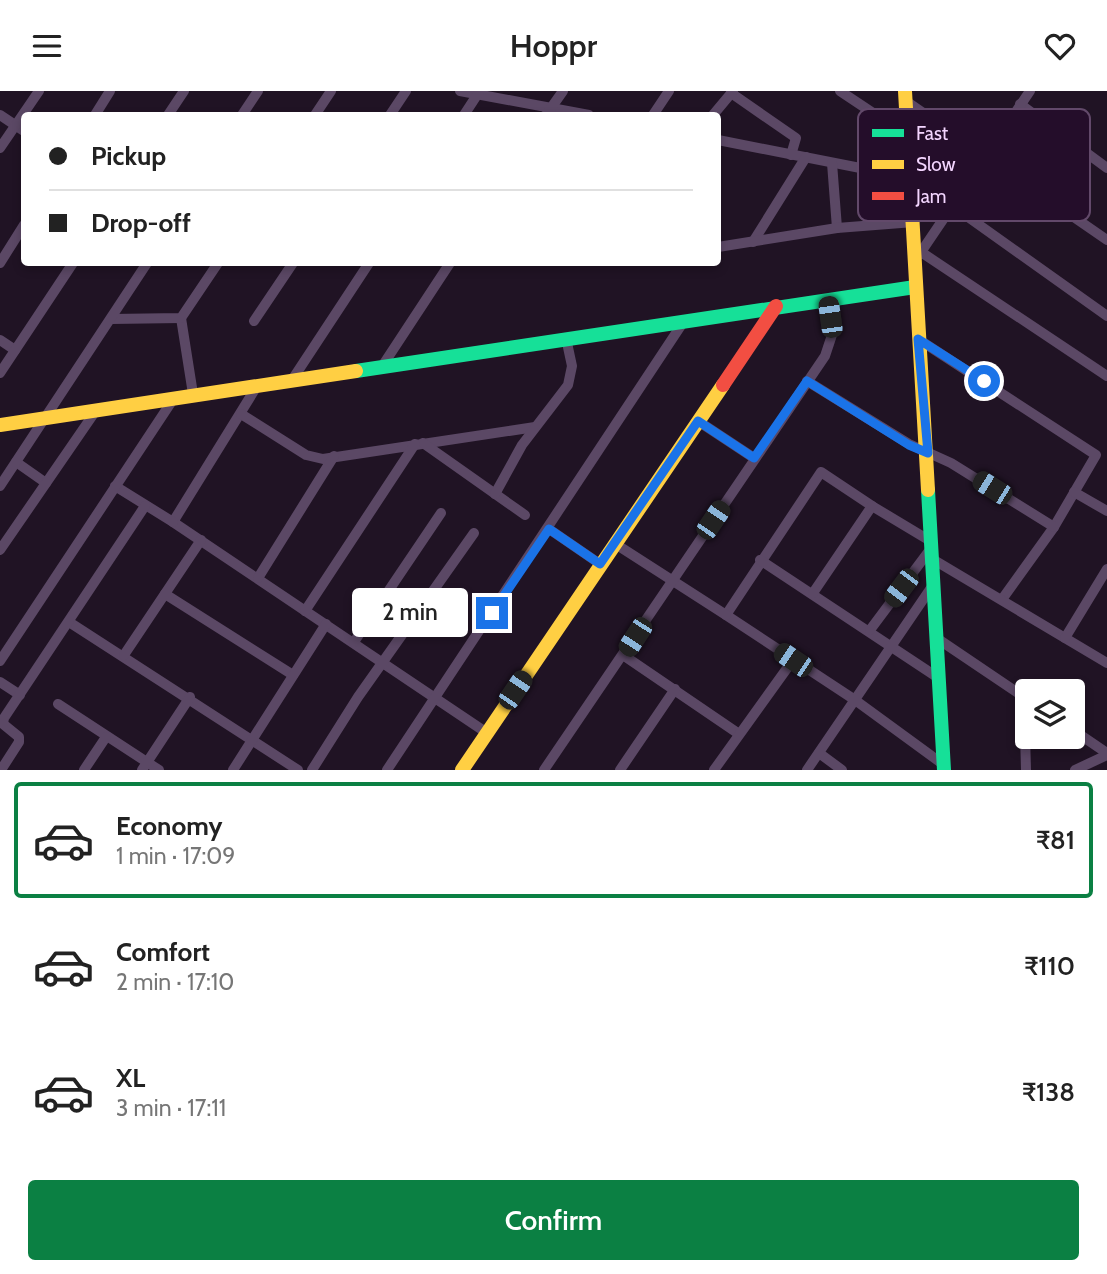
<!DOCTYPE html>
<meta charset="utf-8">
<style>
body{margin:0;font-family:Cabin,sans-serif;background:#f2f2f2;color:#222;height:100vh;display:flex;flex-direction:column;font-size:26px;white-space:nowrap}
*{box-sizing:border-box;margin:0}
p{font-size:23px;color:#767676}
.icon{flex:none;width:38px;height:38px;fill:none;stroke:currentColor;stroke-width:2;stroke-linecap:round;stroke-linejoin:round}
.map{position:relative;height:679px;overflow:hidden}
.panel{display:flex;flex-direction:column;background:#fff;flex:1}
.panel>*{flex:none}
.hud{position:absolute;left:21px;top:21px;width:700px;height:154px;border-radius:7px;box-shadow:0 4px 10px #0003;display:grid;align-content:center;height:154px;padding:0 28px;background:#fff}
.fabs{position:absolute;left:1015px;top:588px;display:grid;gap:14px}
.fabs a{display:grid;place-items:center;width:70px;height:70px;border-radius:7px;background:#fff;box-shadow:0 4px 10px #0003;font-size:35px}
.end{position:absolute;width:32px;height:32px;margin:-16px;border:9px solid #1a73e8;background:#fff;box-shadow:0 0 0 4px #fff}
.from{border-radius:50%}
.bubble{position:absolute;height:49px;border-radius:7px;background:#fff;box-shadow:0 4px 10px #0003;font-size:23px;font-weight:600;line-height:49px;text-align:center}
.car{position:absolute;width:21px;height:42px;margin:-21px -10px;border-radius:9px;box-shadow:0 0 5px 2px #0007;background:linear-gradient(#222 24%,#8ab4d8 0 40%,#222 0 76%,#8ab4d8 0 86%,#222 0)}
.hud b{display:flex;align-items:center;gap:24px;height:66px;font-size:26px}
.hud b+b{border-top:2px solid #e0e0e0}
.hud i{width:18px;height:18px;background:#222}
ul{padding:12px 0 0;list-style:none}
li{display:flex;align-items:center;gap:21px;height:116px;margin:0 14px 10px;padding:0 14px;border:4px solid transparent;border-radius:7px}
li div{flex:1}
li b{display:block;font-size:26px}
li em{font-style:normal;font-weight:600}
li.current{border-color:#0b8043}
li>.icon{width:63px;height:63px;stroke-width:1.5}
.button{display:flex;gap:14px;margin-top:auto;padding:14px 28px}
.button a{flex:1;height:80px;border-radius:7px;background:#0b8043;color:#fff;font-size:28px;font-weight:600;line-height:80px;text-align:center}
header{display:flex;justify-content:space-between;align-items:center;height:91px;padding:0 28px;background:#fff;font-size:32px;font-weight:600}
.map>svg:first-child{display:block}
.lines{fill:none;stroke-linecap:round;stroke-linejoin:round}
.street{stroke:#5b4865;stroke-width:10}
.fast{stroke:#16e098;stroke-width:14}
.slow{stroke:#ffcf43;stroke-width:14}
.jam{stroke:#f24e42;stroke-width:14}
.route{stroke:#1a73e8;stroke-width:9}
.key{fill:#240d2a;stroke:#62496a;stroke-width:2}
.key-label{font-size:19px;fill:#f4d6ff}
</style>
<header><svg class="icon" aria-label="menu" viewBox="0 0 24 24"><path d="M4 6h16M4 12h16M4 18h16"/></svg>Hoppr<svg class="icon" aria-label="heart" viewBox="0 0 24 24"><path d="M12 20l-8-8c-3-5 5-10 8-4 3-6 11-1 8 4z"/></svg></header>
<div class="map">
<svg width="1107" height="679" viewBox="0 0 1107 679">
<rect width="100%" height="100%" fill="#201324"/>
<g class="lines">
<!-- street -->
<g class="street">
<polyline points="460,0 589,24"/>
<polyline points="840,0 909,46"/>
<polyline points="731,2 796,47 791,64"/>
<polyline points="906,10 1107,149"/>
<polyline points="1020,13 1107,77"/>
<polyline points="0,24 24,40"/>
<polyline points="95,24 110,0"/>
<polyline points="168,24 184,0"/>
<polyline points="242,24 258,0"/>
<polyline points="315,24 331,0"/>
<polyline points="390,24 406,0"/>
<polyline points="464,24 479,1"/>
<polyline points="546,24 563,0"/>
<polyline points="653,24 669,0"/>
<polyline points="713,24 733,0"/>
<polyline points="718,49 911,87"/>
<polyline points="0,57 39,0"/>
<polyline points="832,72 837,137"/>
<polyline points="954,116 1107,225"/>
<polyline points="753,151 806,66"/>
<polyline points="718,156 837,137 914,131"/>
<polyline points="921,161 1107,285"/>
<polyline points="919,164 1030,0"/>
<polyline points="0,172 24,134"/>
<polyline points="181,227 193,303"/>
<polyline points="111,228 181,227 218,172"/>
<polyline points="254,230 293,172"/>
<polyline points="918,248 1096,364 1054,436 1003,507"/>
<polyline points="0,249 15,259"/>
<polyline points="381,277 450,172"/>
<polyline points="0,282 73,172"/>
<polyline points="292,289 369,172"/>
<polyline points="807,290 909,353 951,372 1054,436"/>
<polyline points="257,295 173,431 487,642"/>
<polyline points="241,323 306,364 323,368 535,336"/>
<polyline points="698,330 754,367"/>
<polyline points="423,352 525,424"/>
<polyline points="16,371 46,392"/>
<polyline points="0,395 147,172"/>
<polyline points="115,395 173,431"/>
<polyline points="1074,401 1107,420"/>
<polyline points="495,403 522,354 568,294 572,275 566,247"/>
<polyline points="872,415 821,381 726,524 855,609 944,674"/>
<polyline points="549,438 600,473"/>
<polyline points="614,452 726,524"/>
<polyline points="0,459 97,318"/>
<polyline points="760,469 940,588"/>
<polyline points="934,469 1107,572"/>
<polyline points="258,487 334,365"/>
<polyline points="813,502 872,415 932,451"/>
<polyline points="165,503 293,584"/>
<polyline points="305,520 415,353"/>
<polyline points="69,531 298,679"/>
<polyline points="870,539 932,456"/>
<polyline points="1065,547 1107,478"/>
<polyline points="938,548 1027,608"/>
<polyline points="354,551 441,422"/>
<polyline points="124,564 201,449"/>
<polyline points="623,564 739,643"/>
<polyline points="0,570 174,307"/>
<polyline points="0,591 20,604"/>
<polyline points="1024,606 1026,679"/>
<polyline points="58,613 159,679"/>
<polyline points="1073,639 1107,662"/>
<polyline points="819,662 842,679"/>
<polyline points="1,679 19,651 19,646 3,633 4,627 145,415"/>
<polyline points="84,679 106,646"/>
<polyline points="142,679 190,606"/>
<polyline points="233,679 326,533"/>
<polyline points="312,679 358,606 474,442"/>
<polyline points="387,679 684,230"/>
<polyline points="544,679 825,265 832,244 828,208"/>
<polyline points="620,679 675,598"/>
<polyline points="714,679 793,569"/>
<polyline points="807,679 933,494"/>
<polyline points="1075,679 1107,664"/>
</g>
<!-- fast -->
<g class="fast">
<polyline points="356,280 915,196"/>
<polyline points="928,399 944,679"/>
</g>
<!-- slow -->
<g class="slow">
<polyline points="905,0 928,399"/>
<polyline points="0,334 356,280"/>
<polyline points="462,679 723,294"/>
</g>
<!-- jam -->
<polyline class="jam" points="723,294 776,215"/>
</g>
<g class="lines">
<!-- route -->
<polyline class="route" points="492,522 549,438 600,473 698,330 754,367 807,290 909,354 928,362 918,248 984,290"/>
</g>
<!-- legend -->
<rect x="858" y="18" width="232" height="112" rx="10" class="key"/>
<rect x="872" y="38" width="32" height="8" fill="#16e098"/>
<rect x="872" y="69" width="32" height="9" fill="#ffcf43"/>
<rect x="872" y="101" width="32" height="8" fill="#f24e42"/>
<g class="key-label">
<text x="916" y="49">Fast</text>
<text x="916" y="80">Slow</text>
<text x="916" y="112">Jam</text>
</g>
</svg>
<div class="fabs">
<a><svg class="icon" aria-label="layers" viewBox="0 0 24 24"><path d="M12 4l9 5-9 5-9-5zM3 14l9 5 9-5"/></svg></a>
</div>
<i class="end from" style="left:984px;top:290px"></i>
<i class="end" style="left:492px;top:522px"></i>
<div class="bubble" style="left:352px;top:497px;width:116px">2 min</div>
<i class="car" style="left:830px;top:226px;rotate:352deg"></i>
<i class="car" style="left:992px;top:397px;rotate:302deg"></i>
<i class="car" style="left:713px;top:429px;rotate:34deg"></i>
<i class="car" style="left:901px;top:497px;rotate:217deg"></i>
<i class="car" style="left:635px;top:546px;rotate:213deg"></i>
<i class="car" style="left:793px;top:569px;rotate:304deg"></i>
<i class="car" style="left:515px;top:599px;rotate:34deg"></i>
<div class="hud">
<b><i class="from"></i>Pickup</b>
<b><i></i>Drop-off</b>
</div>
</div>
<section class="panel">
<ul>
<li class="current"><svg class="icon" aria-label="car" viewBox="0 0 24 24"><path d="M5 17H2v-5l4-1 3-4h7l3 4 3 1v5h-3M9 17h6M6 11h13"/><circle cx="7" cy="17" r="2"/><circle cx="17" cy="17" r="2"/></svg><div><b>Economy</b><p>1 min · 17:09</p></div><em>₹81</em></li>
<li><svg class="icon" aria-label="car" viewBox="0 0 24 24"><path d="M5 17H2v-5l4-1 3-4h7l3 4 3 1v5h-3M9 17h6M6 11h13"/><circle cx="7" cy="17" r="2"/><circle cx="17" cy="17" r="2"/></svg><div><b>Comfort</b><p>2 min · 17:10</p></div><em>₹110</em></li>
<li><svg class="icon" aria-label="car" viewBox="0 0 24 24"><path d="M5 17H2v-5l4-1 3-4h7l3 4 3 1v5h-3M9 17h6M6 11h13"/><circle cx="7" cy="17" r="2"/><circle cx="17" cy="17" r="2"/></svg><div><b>XL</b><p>3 min · 17:11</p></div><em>₹138</em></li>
</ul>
<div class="button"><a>Confirm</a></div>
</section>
